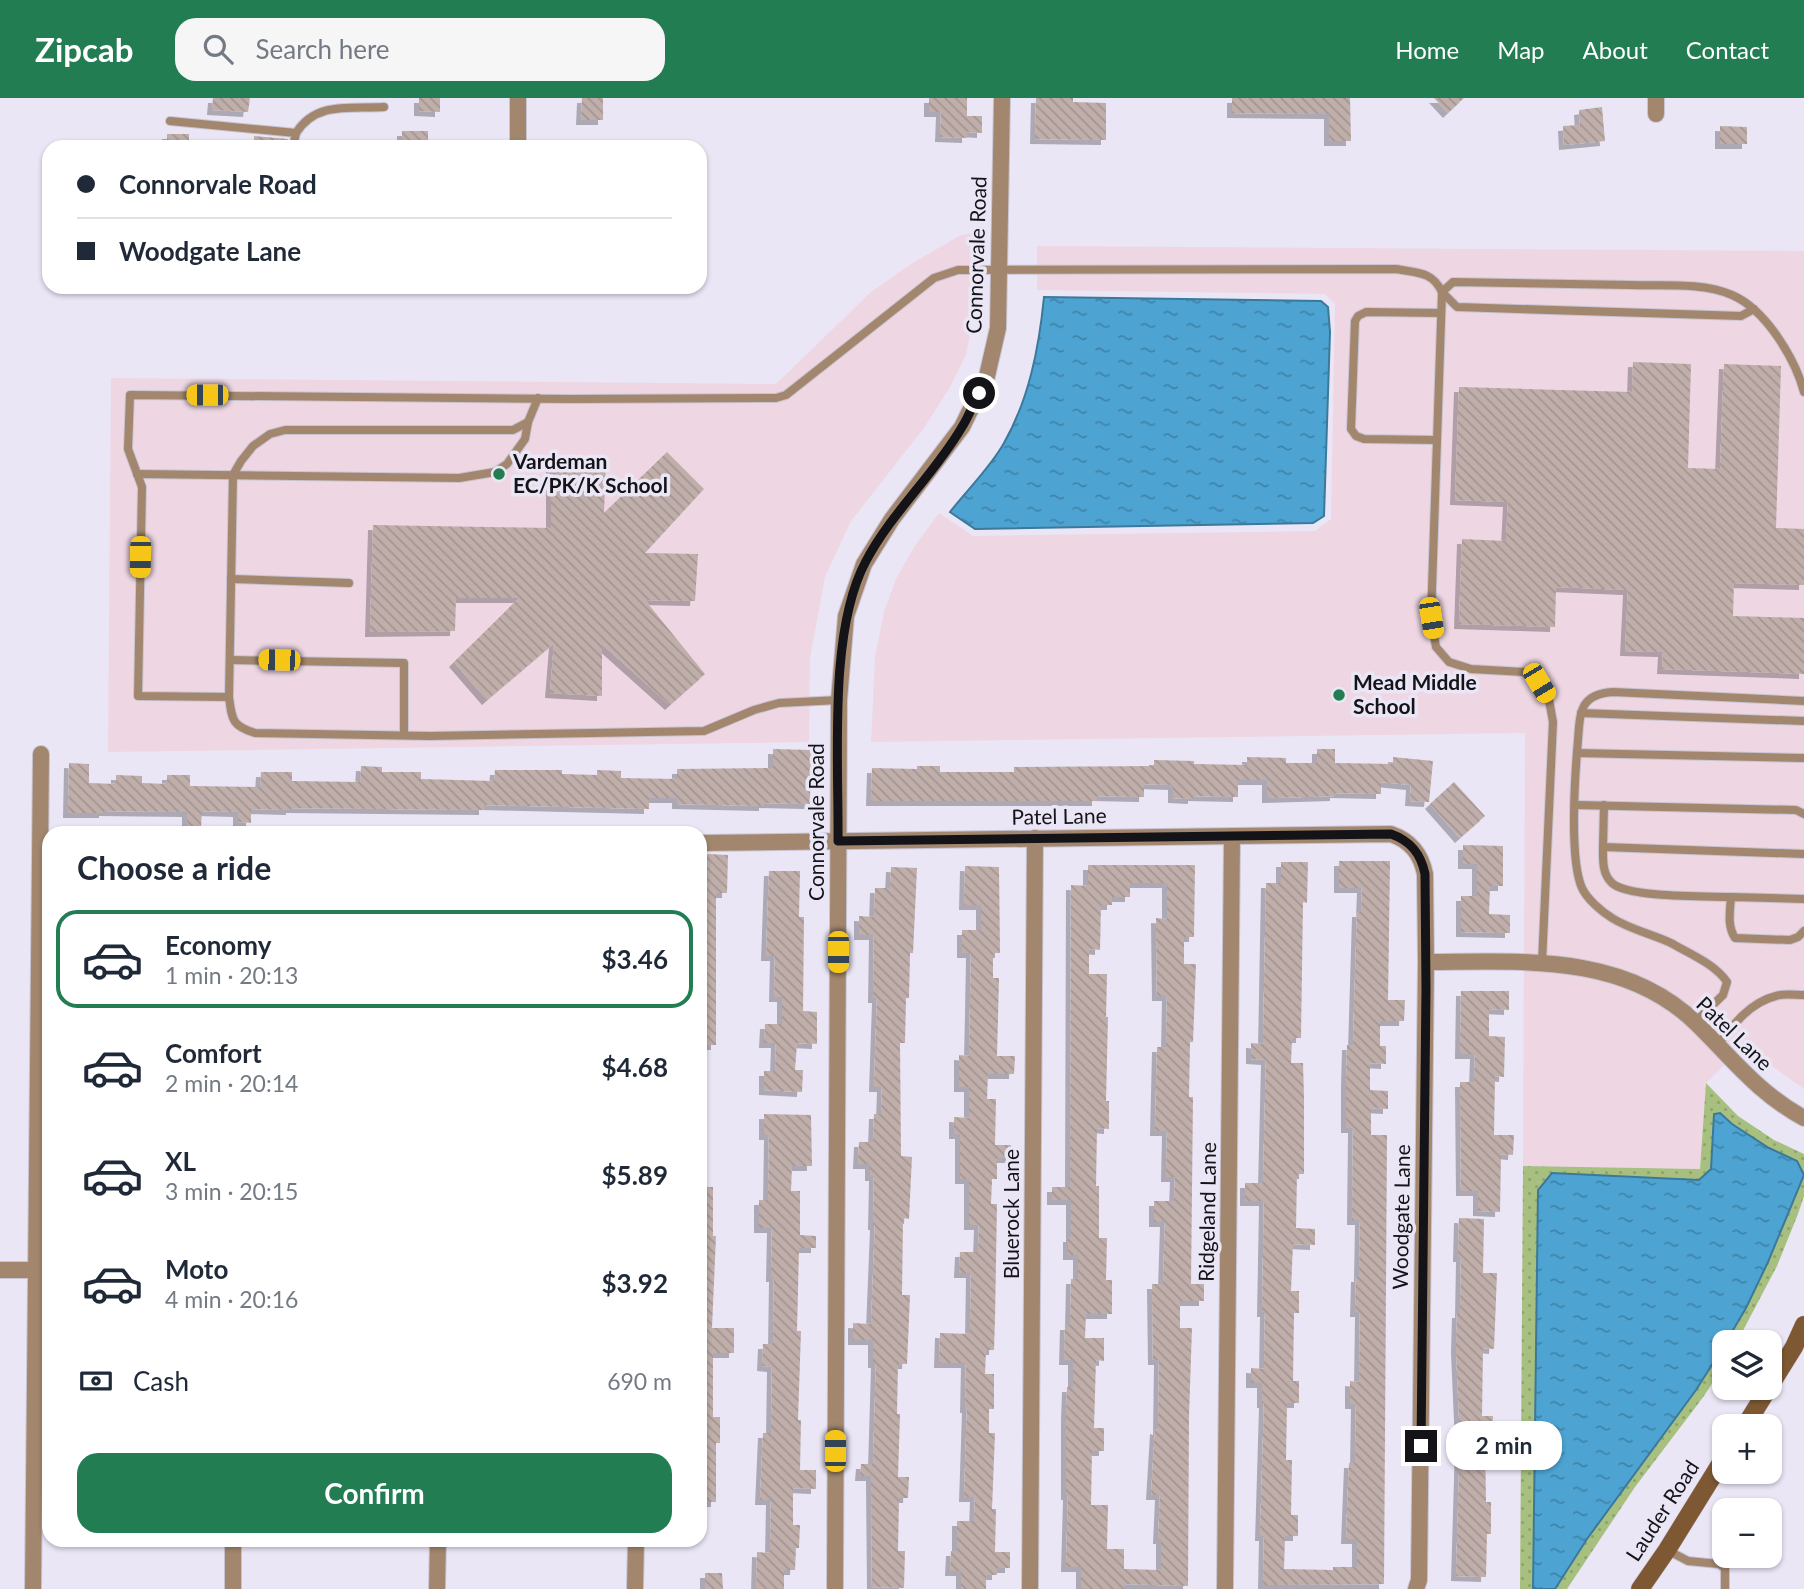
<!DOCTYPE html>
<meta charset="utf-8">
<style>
body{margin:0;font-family:Lato,sans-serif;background:#f6f6f7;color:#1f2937;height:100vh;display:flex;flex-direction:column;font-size:26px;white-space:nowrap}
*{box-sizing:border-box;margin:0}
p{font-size:23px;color:#747a83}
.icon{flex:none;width:38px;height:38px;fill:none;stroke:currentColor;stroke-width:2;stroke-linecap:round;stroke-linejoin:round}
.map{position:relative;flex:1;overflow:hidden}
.side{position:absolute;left:42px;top:728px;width:665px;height:721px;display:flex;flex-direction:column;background:#fff;border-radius:21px;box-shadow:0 2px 5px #0004}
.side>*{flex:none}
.top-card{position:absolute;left:42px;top:42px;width:665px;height:154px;border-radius:21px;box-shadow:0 2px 5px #0004;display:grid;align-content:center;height:154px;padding:0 35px;background:#fff}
.buttons{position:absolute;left:1712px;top:1232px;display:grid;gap:14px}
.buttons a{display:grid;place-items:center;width:70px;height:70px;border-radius:14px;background:#fff;box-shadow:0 2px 5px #0004;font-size:35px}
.end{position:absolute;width:32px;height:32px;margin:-16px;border:9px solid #141318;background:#fff;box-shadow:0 0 0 4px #fff}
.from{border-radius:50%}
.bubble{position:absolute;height:49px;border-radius:21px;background:#fff;box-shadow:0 2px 5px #0004;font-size:23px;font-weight:700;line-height:49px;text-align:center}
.car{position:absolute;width:21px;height:42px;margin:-21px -10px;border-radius:9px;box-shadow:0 0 5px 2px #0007;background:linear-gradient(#f5c518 24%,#345 0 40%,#f5c518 0 76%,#345 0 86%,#f5c518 0)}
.top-card b{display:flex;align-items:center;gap:24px;height:66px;font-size:26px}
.top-card b+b{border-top:2px solid #e0e1e3}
.top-card i{width:18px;height:18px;background:#1f2937}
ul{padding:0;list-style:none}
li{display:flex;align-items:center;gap:21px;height:98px;margin:0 14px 10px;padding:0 21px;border:4px solid transparent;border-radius:21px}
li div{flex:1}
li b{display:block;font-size:26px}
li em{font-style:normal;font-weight:700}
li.on{border-color:#227d53}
li>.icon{width:63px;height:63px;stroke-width:1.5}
h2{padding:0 35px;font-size:32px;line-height:84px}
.pay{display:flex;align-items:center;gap:18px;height:77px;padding:0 35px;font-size:26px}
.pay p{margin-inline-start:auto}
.primary-button{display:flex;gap:14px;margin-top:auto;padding:14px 35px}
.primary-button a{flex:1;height:80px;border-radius:21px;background:#227d53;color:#fff;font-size:28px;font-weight:700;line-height:80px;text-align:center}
header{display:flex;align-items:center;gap:42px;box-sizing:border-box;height:98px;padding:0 35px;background:#227d53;color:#fff}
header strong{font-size:33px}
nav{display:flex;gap:38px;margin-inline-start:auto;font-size:24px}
.search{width:490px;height:63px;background:#f6f6f7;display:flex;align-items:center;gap:18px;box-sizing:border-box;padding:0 24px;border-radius:21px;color:#747a83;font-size:26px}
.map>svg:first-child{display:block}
.education{fill:#eed7e3}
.grass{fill:url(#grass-dots)}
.water{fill:url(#water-ripples);stroke:#3c789a;stroke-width:2}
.building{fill:url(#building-back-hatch);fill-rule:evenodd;filter:url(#shadow)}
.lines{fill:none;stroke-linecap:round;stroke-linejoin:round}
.service-casing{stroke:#c8c4d2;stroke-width:10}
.minor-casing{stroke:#c8c4d2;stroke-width:18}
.secondary-casing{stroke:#c8c4d2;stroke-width:19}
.service{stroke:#a2876e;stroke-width:8}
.minor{stroke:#a2876e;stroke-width:16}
.secondary{stroke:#7e5832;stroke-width:18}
.route{stroke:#141318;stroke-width:9}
.poi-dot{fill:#227d53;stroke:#eae6f5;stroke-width:2.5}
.labels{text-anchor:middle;stroke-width:7;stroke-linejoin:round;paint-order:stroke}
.street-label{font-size:21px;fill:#141318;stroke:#eae6f5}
.poi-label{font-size:21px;font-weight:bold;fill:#141318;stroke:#eae6f5;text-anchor:start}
</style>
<header>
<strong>Zipcab</strong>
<div class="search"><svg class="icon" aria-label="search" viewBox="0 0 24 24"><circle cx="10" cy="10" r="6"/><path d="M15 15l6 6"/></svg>Search here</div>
<nav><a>Home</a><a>Map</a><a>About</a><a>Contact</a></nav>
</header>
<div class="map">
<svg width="1804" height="1491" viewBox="0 0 1804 1491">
<defs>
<pattern id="grass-dots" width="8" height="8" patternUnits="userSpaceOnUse" patternTransform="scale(1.75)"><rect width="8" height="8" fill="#a7c07f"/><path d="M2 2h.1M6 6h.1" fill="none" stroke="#8fa46d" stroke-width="1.8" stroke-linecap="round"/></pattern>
<pattern id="water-ripples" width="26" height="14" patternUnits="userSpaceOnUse" patternTransform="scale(1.75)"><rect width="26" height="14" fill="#4da4d2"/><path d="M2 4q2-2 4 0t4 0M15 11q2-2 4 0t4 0" fill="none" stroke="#3f84a9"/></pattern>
<pattern id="building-back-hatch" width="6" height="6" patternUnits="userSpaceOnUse" patternTransform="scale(1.75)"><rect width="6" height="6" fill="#c0aeaa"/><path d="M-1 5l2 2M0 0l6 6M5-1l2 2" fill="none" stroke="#a49592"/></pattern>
<filter id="shadow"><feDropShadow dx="-5" dy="5" stdDeviation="0" flood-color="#0004"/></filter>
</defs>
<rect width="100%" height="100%" fill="#eae6f5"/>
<!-- education -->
<g class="education">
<polygon points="979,134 976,207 966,257 950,289 924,330 851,423 825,479 810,560 809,644 108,654 111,280 776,286 871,194 914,164 961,137"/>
<polygon points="1037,148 1804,153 1804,991 1769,966 1747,944 1706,985 1700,1071 1523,1068 1525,635 871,644 875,559 884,514 896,481 914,449 939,415 973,438 1315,433 1331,421 1335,206 1325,196 1037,192"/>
</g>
<!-- grass -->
<polygon class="grass" points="1706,985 1738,1018 1774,1042 1804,1056 1804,1098 1798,1116 1777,1168 1737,1244 1724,1244 1724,1267 1704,1298 1635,1389 1567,1491 1520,1491 1523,1068 1700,1071"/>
<!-- water -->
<g class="water">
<path d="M1044,199l277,4 7,6 2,25 -6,184 -11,7 -338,6 -25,-17c17,-22 40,-44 54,-69 25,-44 35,-95 40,-146z"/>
<polygon points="1720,1015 1732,1026 1769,1050 1797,1063 1804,1077 1768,1164 1746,1210 1726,1244 1724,1244 1722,1251 1696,1292 1587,1441 1555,1491 1533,1491 1538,1092 1552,1075 1699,1082 1711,1071 1714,1016"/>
</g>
<!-- building -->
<g class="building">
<polygon points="213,0 250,0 248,14 212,12"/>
<polygon points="419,0 440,0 440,14 419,13"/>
<polygon points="582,0 603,0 603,22 581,22"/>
<polygon points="929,0 967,0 967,18 982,18 982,35 967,34 967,40 940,39 941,14 929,14"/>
<polygon points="1036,0 1073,0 1073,4 1106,5 1106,42 1035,41"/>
<polygon points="1232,0 1350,0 1351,43 1329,43 1329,16 1232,15"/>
<polygon points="1434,0 1464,0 1448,15"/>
<polygon points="1602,9 1605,43 1564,47 1563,28 1580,27 1579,12"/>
<polygon points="1720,28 1747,29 1747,46 1720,46"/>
<rect x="402" y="33" width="26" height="16"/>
<rect x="167" y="36" width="22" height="13"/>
<polygon points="254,38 288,41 287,49 254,49"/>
<polygon points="1633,264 1691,266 1688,370 1720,371 1724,266 1781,268 1776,430 1804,431 1804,487 1734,485 1733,518 1804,520 1804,576 1662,571 1663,554 1625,553 1628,492 1556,489 1555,529 1459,526 1462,441 1506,443 1508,404 1455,402 1459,289 1632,294"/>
<polygon points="667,354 704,391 645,455 698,456 695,503 645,502 705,576 670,607 602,546 602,598 550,595 554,545 487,602 454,564 519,500 456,500 455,533 370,534 373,427 551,430 551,357 606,360 604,415"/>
<polygon points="773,651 811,652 810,706 764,705 764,708 677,706 677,700 649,700 649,711 484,707 484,712 291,710 291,712 251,711 251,725 238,724 238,714 202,713 201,729 187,729 187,714 104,713 104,715 68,715 69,665 89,666 89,685 116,686 116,677 142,678 142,685 167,686 167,677 190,677 190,688 260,689 261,674 292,674 292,683 360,684 361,668 382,669 382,674 421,674 421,681 494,683 495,672 562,672 562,676 597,677 597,672 621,673 621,680 677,681 677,671 773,670"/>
<polygon points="1317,651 1335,651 1335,665 1393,666 1393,659 1433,663 1429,704 1410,703 1411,687 1381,684 1381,696 1335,695 1335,698 1267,700 1267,682 1238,682 1238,699 1193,698 1193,701 1173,700 1173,687 1144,686 1144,699 1097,698 1097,703 871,703 872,670 917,671 917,668 940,668 940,674 1014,674 1014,669 1154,668 1154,662 1194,663 1194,666 1247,667 1247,659 1286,660 1286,665 1317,665"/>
<polygon points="1454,684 1485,718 1460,740 1430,706"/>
<polygon points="1463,747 1503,748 1503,788 1490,788 1489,816 1510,817 1510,835 1461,834 1461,798 1477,798 1477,766 1463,766"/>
<polygon points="707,756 728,757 727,795 716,795 716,947 700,947 700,773 706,773"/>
<polygon points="1339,763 1390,763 1388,902 1405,902 1404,923 1380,923 1380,948 1386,948 1386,966 1370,965 1370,992 1388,993 1388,1011 1371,1010 1371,1037 1387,1037 1384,1486 1263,1487 1264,1438 1260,1438 1264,1305 1262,1305 1262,1285 1251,1285 1251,1270 1264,1271 1265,1214 1262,1214 1264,1103 1245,1103 1245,1085 1263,1085 1266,962 1251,961 1251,945 1263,946 1266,785 1281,785 1281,764 1308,764 1307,805 1303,804 1301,940 1292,940 1291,965 1303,965 1304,999 1304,1076 1297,1076 1296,1130 1315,1131 1315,1147 1293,1146 1291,1193 1299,1193 1299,1215 1294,1215 1293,1283 1299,1283 1299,1305 1287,1305 1286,1362 1292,1362 1291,1417 1298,1417 1298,1438 1285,1438 1284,1471 1333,1472 1333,1469 1357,1469 1357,1441 1346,1441 1349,1365 1355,1365 1356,1306 1350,1306 1350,1283 1359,1284 1360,1214 1355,1214 1356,1179 1359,1179 1360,1122 1352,1122 1353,1030 1346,1030 1346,984 1347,947 1353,947 1357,814 1361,814 1362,790 1339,790"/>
<path d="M1088,767h107l-1,72h-10v27h12l-3,78h-3l-1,55h4l-2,187h13v17h-24v27h12l-3,88 -1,170 -64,-2v5h-43v-22h-15l2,-72h-2v-80l1,-28h6v-27h-9l1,-35h5l1,-46h7v-24h-10v-18h3v-37h-19v-13h18l1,-302 17,1zM1130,785h37v36l-11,-1 1,78h10l-1,51h-9l-2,84h12l-1,46h9l-1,24h-20v21h11l-2,62h-11l1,76h6l-1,70 -3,-1 -4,66h9l-2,44h3v31l-37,-1v-20h-17l1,-44h-17l1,-54h12v-23h-10l2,-68 8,1v-23h-19l1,-24h26v-34h-6l1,-42h-8v-52h-3l1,-58 12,1v-28h-3l2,-84h-2l1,-43h-18v-25l11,1 1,-45h11v-8h18z"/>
<polygon points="965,768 999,769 1000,855 993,855 993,880 999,880 997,958 1015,958 1014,976 988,976 987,1001 996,1001 995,1047 1011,1047 1011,1060 997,1060 997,1081 992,1081 991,1106 997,1106 995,1221 994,1252 986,1252 985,1276 994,1276 994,1311 989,1311 989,1335 995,1335 992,1411 996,1411 995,1454 1010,1454 1010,1470 997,1470 997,1477 986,1477 986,1491 961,1491 961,1473 950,1473 951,1453 957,1453 957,1423 974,1423 975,1399 964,1399 967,1310 965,1310 966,1265 939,1265 940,1235 970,1236 971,1175 959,1175 960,1154 978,1154 979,1127 969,1127 969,1081 960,1081 960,1036 954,1036 954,1019 969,1020 969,989 959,989 959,957 969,958 970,910 971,855 962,855 962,832 981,832 981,807 964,807"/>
<polygon points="891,769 917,770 913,855 910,855 909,900 906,900 905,945 900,945 901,1058 912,1059 909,1121 903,1120 902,1197 910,1197 907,1266 898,1266 897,1316 900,1316 898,1379 909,1379 908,1400 899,1400 898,1453 905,1453 904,1490 872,1489 871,1378 860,1378 861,1366 873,1366 876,1265 873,1265 873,1242 853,1242 853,1225 871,1226 875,1127 873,1127 874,1078 870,1078 870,1066 858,1066 859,1044 873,1044 874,1016 881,1016 882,989 874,989 877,900 873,900 874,837 859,837 859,818 874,819 875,790 890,790"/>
<polygon points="769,773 800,773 799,819 804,819 803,913 817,914 817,946 797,945 795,972 803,972 802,994 764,992 764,973 775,973 776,945 764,945 765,926 782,926 782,899 774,899 775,858 766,858"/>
<polygon points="1461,893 1509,893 1509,912 1489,911 1489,938 1505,939 1504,979 1495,978 1494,1037 1514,1037 1513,1057 1501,1056 1500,1114 1478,1113 1478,1093 1461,1093 1460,984 1474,984 1475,956 1460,956"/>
<polygon points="764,1016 811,1017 812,1068 792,1068 791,1093 800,1093 800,1137 816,1138 816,1150 799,1150 797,1233 801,1233 798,1322 801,1322 800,1372 816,1372 816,1391 793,1390 793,1427 800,1427 799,1450 796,1450 795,1472 784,1472 784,1491 756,1491 757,1454 770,1455 771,1402 760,1402 763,1335 771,1335 772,1269 762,1268 763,1246 773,1246 774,1179 771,1179 772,1130 759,1130 759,1102 768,1102 769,1037 764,1037"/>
<polygon points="700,1089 713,1089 713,1138 716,1138 712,1230 734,1230 734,1255 713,1255 713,1319 720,1319 720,1345 716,1345 716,1404 700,1404"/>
<polygon points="1459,1120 1484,1121 1483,1175 1497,1175 1494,1251 1483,1250 1482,1318 1493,1318 1492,1343 1485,1343 1486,1404 1491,1404 1491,1436 1487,1436 1486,1479 1456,1478 1460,1342 1456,1250 1457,1215 1460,1215 1461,1159 1458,1159"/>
<polygon points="705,1475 722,1475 723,1491 705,1491"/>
</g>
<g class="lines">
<defs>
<g id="service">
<polyline points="170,23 296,35 293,49"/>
<path d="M296,35c20,-32 54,-24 88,-26"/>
<path d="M1754,211l-13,7 -284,-9 -15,-15 11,-10c59,1 118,2 178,3 31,1 71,-3 101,10 33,14 63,63 72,97"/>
<polyline points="1436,342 1364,341 1356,338 1351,331 1355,223 1358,218 1366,214 1441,215"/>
<polyline points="137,376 459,380 495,374 507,366 525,341 528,324"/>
<polyline points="231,481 349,485"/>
<polyline points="230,562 404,565 404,637"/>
<polyline points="229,599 233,377 241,363 253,348 270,336 285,332 513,332 528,324 538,300"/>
<path d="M839,602l-60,3 -25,7 -50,21 -274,5 -175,-3c-23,-7 -23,-13 -26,-36l-91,-1 4,-209 -14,-38 2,-54 441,4 205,-1 10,-3 148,-117 24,-8 438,-1c21,4 36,2 46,23l-11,326 5,29 13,15 22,7 53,3 15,11 10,17 4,22 -11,241"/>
<polyline points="1581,615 1804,623"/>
<polyline points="1577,655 1804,660"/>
<polyline points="1576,707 1796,712 1804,716"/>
<polyline points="1604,707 1603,749 1804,756"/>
<path d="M1603,749c0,13 -1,27 9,36 16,15 95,13 119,14"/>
<path d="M1804,801l-73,-2c-1,14 -4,29 4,41l55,2 8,-3 6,-6"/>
<path d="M1695,924l28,-27 4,-13c-12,-18 -37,-28 -56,-39 -19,-9 -42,-14 -59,-25 -10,-6 -25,-19 -30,-30 -13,-29 -7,-114 -4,-148 2,-28 2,-46 35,-48l191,9"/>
<path d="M1717,948c15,-20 33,-44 59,-50 8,-3 19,-1 28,-1"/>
<polyline points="1667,1452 1688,1463 1719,1466 1725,1470 1725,1491"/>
</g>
<g id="minor">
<polyline points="1656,16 1656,0"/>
<polyline points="518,49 518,0"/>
<path d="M700,745l691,-9c20,7 30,20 34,40l1,88 -7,618 -3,9"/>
<path d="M1426,864c94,0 197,-10 270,61 35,34 63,71 108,95"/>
<polyline points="0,1172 37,1172"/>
<polyline points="33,1491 41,656"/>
<polyline points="233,1491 233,1442"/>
<polyline points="437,1491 438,1442"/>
<polyline points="635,1491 636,1442"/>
<polyline points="835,1491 839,602 846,518 864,466 892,421 962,329 987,278 998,230 1002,0"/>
<polyline points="1030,1491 1035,740"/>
<polyline points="1225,1491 1232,738"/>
</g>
<g id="secondary">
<polyline points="1745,1328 1794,1249 1804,1227"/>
<polyline points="1640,1491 1667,1452 1724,1360"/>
</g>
</defs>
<!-- service casing -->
<use href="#service" class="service-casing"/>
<!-- minor casing -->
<use href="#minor" class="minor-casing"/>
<!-- secondary casing -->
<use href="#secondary" class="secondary-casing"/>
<!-- service -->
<use href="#service" class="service"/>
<!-- minor -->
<use href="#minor" class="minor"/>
<!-- secondary -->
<use href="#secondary" class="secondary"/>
</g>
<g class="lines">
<!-- route -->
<path class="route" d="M979,295c-6,11 -10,23 -17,34 -28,48 -70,85 -96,134 -38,70 -27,201 -28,280l553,-7c20,7 30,20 34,40l1,115 -5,457"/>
</g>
<!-- markers -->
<g class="poi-dot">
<circle cx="499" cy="376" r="7"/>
<circle cx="1339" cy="597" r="7"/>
</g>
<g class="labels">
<!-- street labels -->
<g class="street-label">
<text transform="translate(977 157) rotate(-88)" y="7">Connorvale Road</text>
<text transform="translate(1059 719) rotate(-1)" y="7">Patel Lane</text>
<text transform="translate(817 724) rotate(-90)" y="7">Connorvale Road</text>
<text transform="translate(1734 936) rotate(44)" y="7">Patel Lane</text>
<text transform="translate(1208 1114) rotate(-89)" y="7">Ridgeland Lane</text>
<text transform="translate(1012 1116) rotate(-90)" y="7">Bluerock Lane</text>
<text transform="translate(1402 1119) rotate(-89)" y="7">Woodgate Lane</text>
<text transform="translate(1663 1413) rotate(-57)" y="7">Lauder Road</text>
</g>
<!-- poi labels -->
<g class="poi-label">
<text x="513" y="371">Vardeman<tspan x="513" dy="24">EC/PK/K School</tspan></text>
<text x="1353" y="592">Mead Middle<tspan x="1353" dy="24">School</tspan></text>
</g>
</g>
</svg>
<div class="buttons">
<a><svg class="icon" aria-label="layers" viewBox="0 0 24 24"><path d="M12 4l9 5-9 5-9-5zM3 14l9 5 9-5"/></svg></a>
<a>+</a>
<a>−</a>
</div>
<i class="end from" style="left:979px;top:295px"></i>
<i class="end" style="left:1421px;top:1348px"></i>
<div class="bubble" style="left:1446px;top:1323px;width:116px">2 min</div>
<i class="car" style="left:207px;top:297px;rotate:270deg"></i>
<i class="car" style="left:140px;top:459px;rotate:181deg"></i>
<i class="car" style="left:1431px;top:520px;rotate:171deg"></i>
<i class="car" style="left:279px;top:562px;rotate:271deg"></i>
<i class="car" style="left:1539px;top:585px;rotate:149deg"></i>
<i class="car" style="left:838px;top:854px;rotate:180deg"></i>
<i class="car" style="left:835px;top:1353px;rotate:0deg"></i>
<div class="top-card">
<b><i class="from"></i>Connorvale Road</b>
<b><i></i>Woodgate Lane</b>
</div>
<section class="side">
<h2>Choose a ride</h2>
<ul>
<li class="on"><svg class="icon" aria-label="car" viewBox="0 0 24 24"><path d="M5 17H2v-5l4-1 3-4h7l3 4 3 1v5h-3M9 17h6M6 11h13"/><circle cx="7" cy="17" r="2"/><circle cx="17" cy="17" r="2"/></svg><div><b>Economy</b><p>1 min · 20:13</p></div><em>$3.46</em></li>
<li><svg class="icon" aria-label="car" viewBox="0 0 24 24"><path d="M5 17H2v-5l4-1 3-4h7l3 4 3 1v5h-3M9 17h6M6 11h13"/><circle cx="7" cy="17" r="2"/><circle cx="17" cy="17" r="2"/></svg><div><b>Comfort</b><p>2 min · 20:14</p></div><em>$4.68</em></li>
<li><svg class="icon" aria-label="car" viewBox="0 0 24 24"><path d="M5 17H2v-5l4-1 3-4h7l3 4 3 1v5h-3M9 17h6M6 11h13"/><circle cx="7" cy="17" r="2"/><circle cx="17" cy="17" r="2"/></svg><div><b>XL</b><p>3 min · 20:15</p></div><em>$5.89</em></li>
<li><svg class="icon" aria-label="car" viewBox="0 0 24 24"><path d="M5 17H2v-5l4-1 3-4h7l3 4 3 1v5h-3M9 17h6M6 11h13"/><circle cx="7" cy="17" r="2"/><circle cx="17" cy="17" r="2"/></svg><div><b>Moto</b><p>4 min · 20:16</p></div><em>$3.92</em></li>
</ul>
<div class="pay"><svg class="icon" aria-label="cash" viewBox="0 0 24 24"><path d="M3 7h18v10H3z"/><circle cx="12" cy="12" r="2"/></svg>Cash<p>690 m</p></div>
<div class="primary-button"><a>Confirm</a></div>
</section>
</div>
